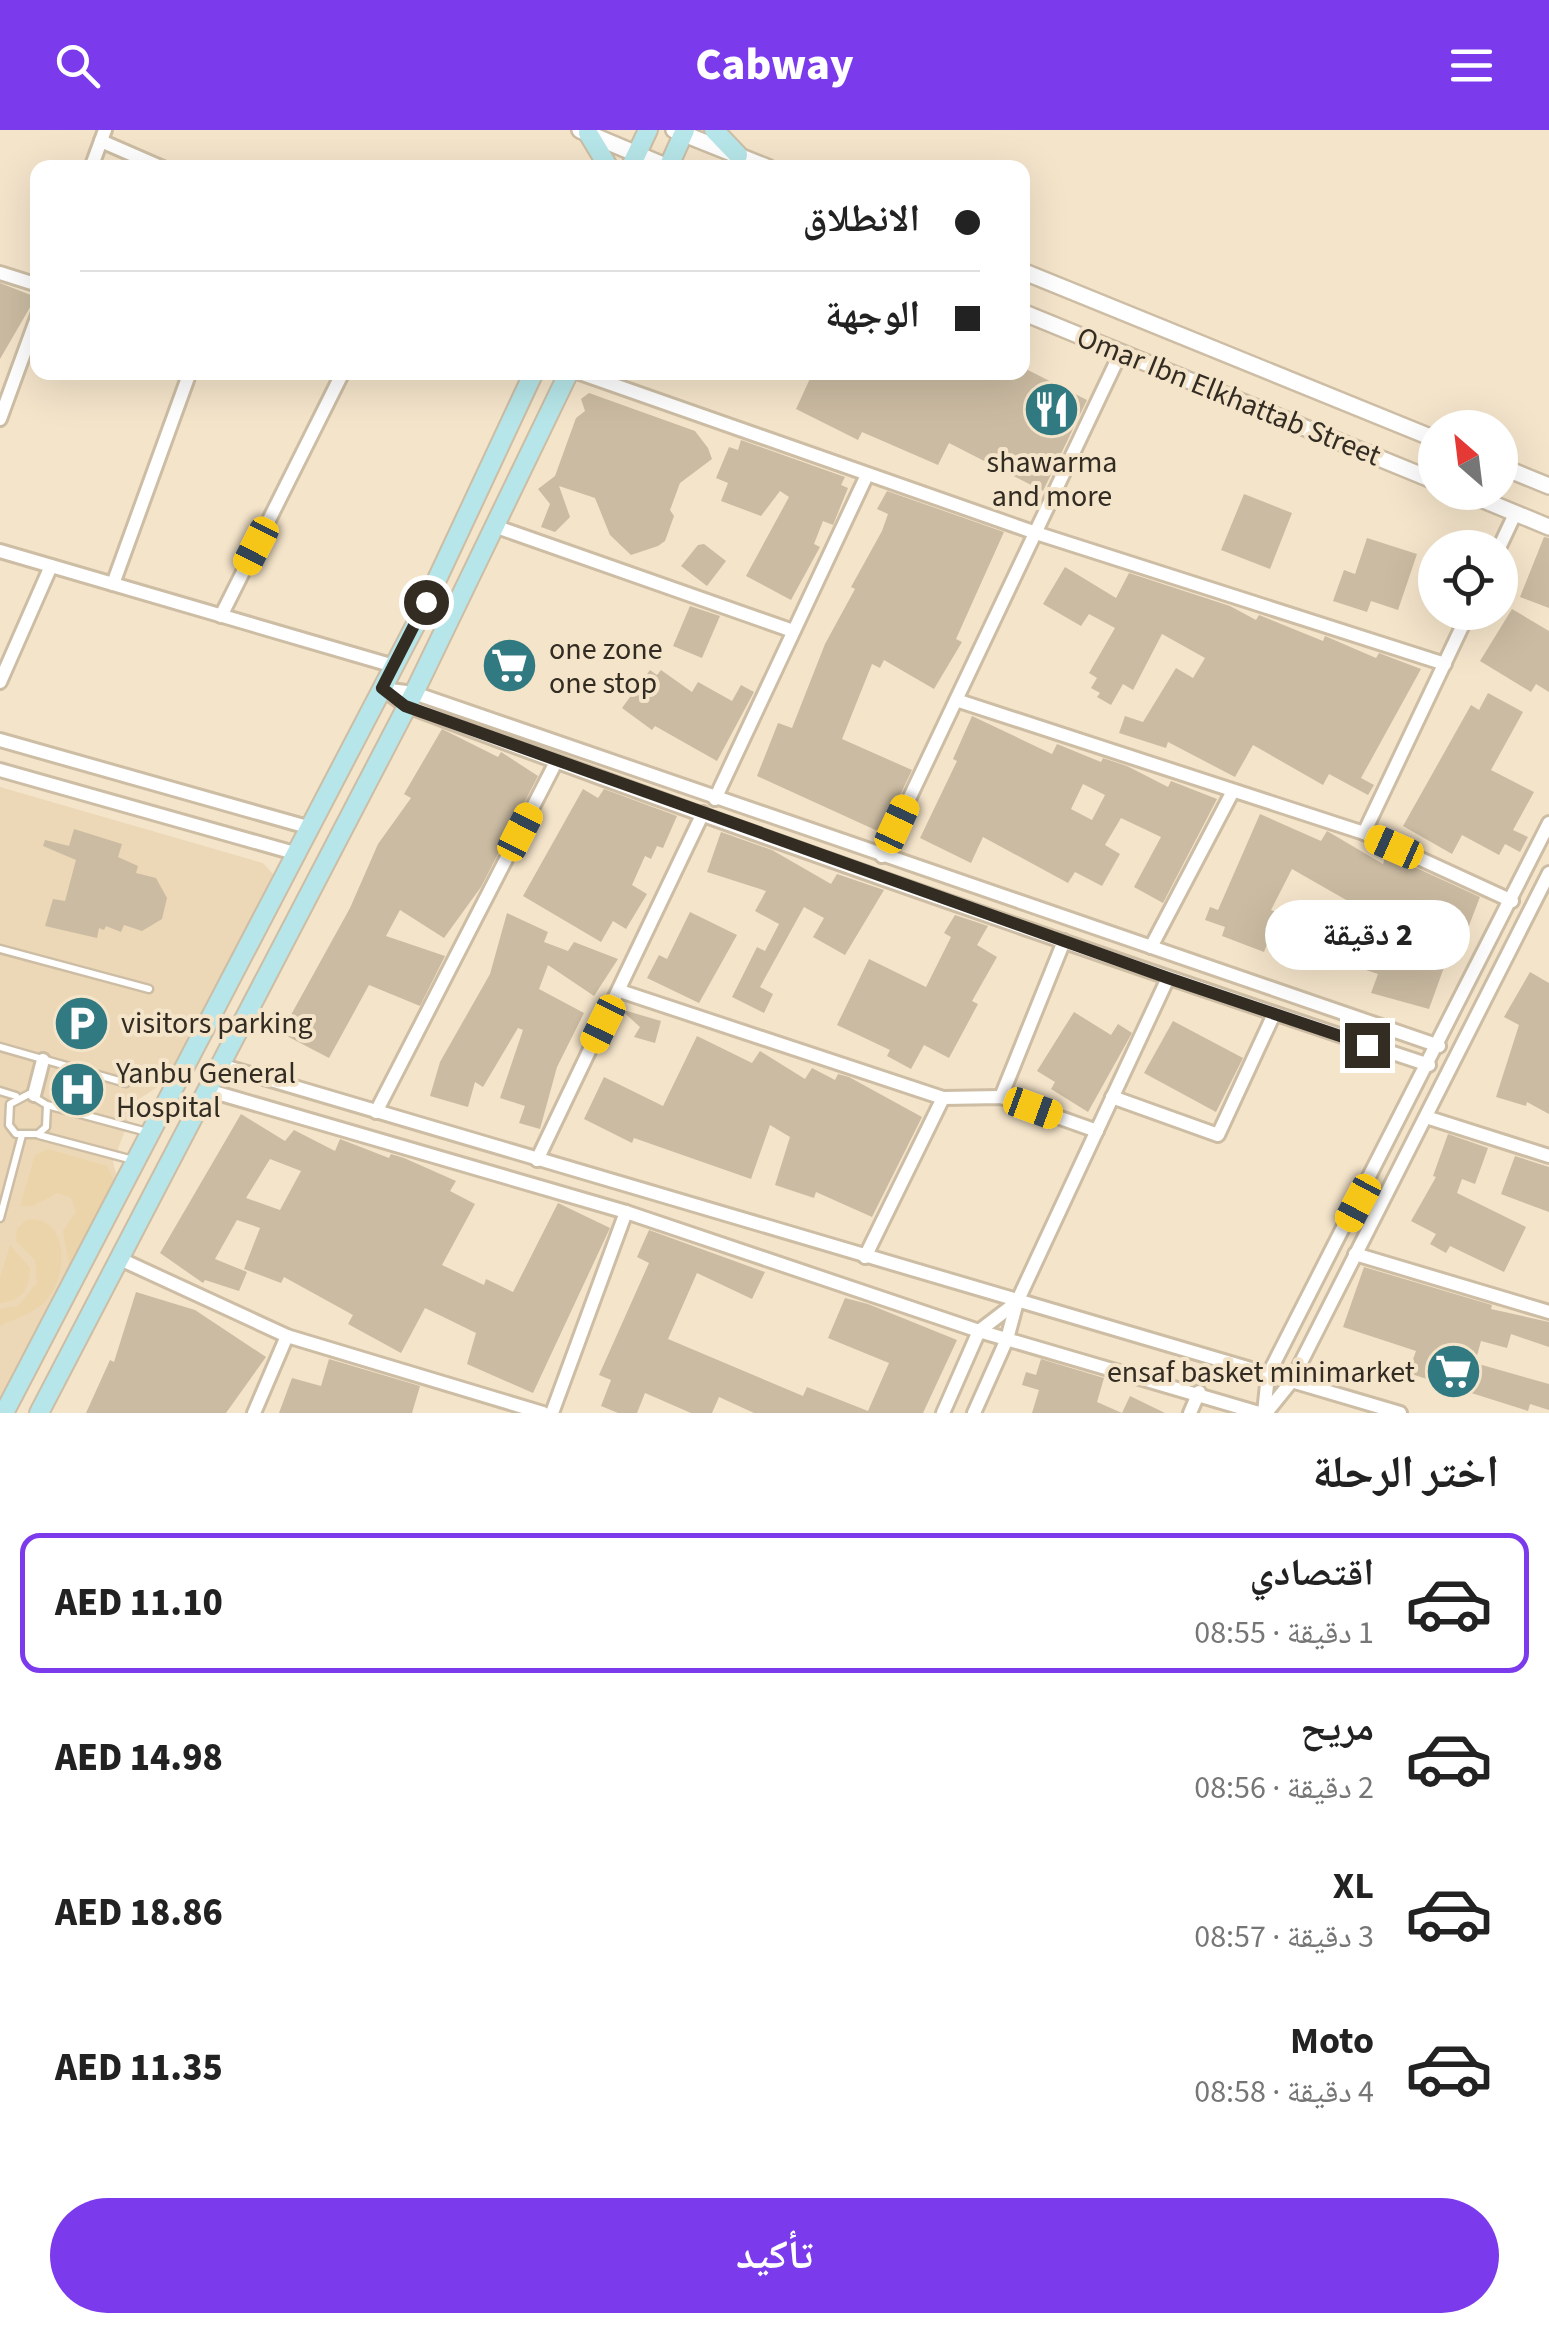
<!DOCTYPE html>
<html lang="ar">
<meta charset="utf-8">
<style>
body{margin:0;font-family:"Source Sans 3","Noto Naskh Arabic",sans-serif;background:#f6f6f6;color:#222;direction:rtl;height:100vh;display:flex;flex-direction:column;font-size:38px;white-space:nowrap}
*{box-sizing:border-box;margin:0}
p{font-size:32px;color:#767676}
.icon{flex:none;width:55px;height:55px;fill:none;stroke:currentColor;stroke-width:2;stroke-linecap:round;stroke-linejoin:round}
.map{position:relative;height:1283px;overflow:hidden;direction:ltr}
.details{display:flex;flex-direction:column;background:#fff;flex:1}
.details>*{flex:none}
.banner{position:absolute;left:30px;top:30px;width:1000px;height:220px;border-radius:20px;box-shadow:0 10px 40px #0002;direction:rtl;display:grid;align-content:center;height:220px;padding:0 50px;background:#fff}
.needle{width:65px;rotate:332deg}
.tools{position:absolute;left:1418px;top:280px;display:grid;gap:20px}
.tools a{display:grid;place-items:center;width:100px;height:100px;border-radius:50%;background:#fff;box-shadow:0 10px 40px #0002;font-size:50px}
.end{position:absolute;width:45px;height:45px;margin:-22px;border:12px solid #322c22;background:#fff;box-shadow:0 0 0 5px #fff}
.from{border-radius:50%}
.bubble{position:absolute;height:70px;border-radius:35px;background:#fff;box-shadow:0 10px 40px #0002;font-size:32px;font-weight:800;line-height:70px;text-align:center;direction:rtl}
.car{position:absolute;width:30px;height:60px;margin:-30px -15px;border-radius:12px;box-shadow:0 0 8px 2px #0007;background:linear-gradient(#f5c518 24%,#345 0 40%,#f5c518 0 76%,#345 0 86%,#f5c518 0)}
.banner b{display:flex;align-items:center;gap:35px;height:95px;font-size:38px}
.banner b+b{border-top:2px solid #e0e0e0}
.banner i{width:25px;height:25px;background:#222}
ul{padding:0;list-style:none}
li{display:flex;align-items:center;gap:30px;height:140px;margin:0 20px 15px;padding:0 30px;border:5px solid transparent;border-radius:20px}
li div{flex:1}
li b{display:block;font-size:38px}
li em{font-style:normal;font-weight:800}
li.selected{border-color:#7c3aed}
li>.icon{width:90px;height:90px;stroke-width:1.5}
h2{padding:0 50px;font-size:45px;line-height:120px}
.primary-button{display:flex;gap:20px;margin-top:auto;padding:20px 50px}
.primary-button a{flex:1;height:115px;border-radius:60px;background:#7c3aed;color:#fff;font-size:40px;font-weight:800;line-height:115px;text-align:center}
header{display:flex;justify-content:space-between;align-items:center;height:130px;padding:0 50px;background:#7c3aed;color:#fff;font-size:45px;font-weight:800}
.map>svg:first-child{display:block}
.built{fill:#ecd8b7}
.green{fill:#ebd3aa}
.building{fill:#cbbba2;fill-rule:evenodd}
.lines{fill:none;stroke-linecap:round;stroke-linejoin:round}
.service-casing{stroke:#ccbda4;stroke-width:11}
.minor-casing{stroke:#ccbda4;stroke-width:18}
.tertiary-casing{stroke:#ccbda4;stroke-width:20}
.secondary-casing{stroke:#ccbda4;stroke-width:22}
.service{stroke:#fff;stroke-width:6}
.minor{stroke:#fff;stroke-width:12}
.tertiary{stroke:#fff;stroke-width:15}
.secondary{stroke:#b6e6e9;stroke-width:18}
.route{stroke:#322c22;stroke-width:12}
.labels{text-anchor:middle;stroke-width:8;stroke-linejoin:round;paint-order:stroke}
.street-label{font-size:30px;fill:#322c22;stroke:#f4e4ca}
.poi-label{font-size:30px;fill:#322c22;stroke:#f4e4ca;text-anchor:start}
</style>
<header><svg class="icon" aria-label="menu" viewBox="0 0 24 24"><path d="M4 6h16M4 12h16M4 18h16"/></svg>Cabway<svg class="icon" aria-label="search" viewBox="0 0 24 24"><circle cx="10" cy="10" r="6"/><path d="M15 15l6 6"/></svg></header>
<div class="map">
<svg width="1549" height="1283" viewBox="0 0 1549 1283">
<rect width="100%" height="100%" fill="#f4e4ca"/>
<!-- built -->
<polygon class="built" points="0,657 263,733 273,744 170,949 136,971 113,1032 119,1054 0,1279"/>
<!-- green -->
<g class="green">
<polygon points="48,1019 107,1036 115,1053 70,1139 63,1101 76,1082 71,1068 57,1063 33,1076 20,1076 35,1025"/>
<path d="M26,1090c43,-6 42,55 22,78 -13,16 -30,19 -48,28v-17l18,-3 19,-23 -2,-23 -19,-19 1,-12z"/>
<path d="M10,1115l20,23c-1,21 -8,33 -30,35v-25z"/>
</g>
<!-- building -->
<g class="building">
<polygon points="0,153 36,167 0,229"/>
<polygon points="1022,237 1087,270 1043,361 949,313 938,335 862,302 858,310 796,279 813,242 1022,242"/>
<polygon points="589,263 695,301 708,318 712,329 680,353 670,380 674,386 665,411 658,416 631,425 610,405 595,368 559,356 570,387 555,402 541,397 550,374 538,359 555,346 576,288 585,281 581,269"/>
<polygon points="741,310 845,347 841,355 848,358 833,395 823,391 814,414 820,417 791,470 746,446 789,367 780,361 761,386 721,371 728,353 716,348 729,317 738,320"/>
<polygon points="887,361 1004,402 956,509 962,512 934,559 884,530 880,538 872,534 842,609 912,640 882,703 757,646 778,593 792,598 825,514 855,459 851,457 882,401 888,384 877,379"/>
<polygon points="1244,364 1292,383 1270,439 1221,420"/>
<polygon points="1544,407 1549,408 1549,478 1520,467"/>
<polygon points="1367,408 1417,424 1398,480 1371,471 1367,482 1333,471 1344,440 1355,444"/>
<polygon points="704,414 726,431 707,456 681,436 698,415"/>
<polygon points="1065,437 1116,468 1129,443 1230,476 1256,490 1259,485 1323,511 1325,506 1376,528 1379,523 1421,539 1361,648 1374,655 1368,665 1329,644 1323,655 1253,615 1235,647 1168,612 1166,618 1119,603 1125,586 1143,592 1176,538 1193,548 1205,528 1162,504 1133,560 1123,554 1111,575 1097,567 1100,563 1091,558 1097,548 1089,543 1115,498 1089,484 1081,496 1043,474"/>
<polygon points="690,476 720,486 702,528 673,516"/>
<polygon points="1512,479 1549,501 1549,562 1536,554 1531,562 1480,531"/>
<polygon points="650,540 657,545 661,540 692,562 698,552 732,571 741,555 754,562 717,631 655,596 652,600 622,578"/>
<polygon points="1488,563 1523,582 1491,640 1534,662 1513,700 1528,707 1520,722 1505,714 1499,725 1462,705 1452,724 1403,696 1471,575 1479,580"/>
<path d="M972,586l80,38 5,-10 44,18 2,-4 24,8 41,21 3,-6 46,18 -54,104 -29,-16 27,-50 -40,-19 -16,27 15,9 -18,32 -27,-14 -7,11 -85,-46 -12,26 -51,-25 37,-77 -4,-2zM1083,654l22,11 -13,25 -21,-11z"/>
<polygon points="442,599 498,627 501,622 538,646 481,757 444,808 400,780 386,806 445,826 420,876 369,855 329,928 281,903 350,778 378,714 411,668 404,664"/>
<polygon points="583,659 598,668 604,659 677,686 663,718 657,716 651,729 645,726 632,755 647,764 626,799 613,791 601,812 523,766"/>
<polygon points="1260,684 1321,711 1327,701 1383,734 1386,724 1480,767 1455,832 1447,829 1429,879 1371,863 1378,844 1336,830 1355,775 1292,739 1271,780 1279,783 1264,822 1222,806 1225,797 1205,790 1210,777 1218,780"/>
<polygon points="74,699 122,714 118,727 138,736 136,743 156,748 167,768 162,789 142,801 124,795 121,802 106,796 104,800 99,798 97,808 45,796 53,769 65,771 76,730 43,716 45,710 69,716"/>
<polygon points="721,702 772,720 831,754 837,744 884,760 845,825 813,807 824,788 804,777 760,857 773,864 764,883 732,867 757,817 765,821 779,794 755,781 766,761 707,742"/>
<polygon points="690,782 737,805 699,873 647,848 659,825 667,829"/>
<polygon points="507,783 548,802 544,812 568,821 574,812 618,829 594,866 548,835 539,859 584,883 557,937 540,999 519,993 525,976 500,968 523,900 518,898 483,957 475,952 468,977 430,966 440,932 490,844"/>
<polygon points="955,785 988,796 977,815 997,827 972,871 978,874 949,928 924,915 911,939 887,926 890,920 837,895 869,829 926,857 951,807 944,803"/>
<polygon points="1530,842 1549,853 1549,984 1527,972 1526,976 1496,967 1519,895 1504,887"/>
<polygon points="620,879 661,891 655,913 634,907 640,897"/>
<polygon points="1074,882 1111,905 1118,894 1132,903 1088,982 1051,959 1055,952 1037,941"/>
<polygon points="1173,891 1243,928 1216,982 1144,943"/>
<polygon points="697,906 752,933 760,921 805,949 812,938 835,950 838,944 849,947 922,987 872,1087 816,1062 814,1068 775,1055 790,1007 770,995 751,1049 634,1008 632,1013 584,989 604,947 663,976"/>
<path d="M241,984l44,27 9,-11 41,21 5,-12 49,19 2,-4 13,4 52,23 -6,10 25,13 -33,61 42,20 2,-6 27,13 45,-89 52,25 -77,165 -66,-29 9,-31 -51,-25 -24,45 -53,-29 5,-9 -69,-38 -3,6 -37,-14 16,-41 -23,-8 -22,39 32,13 -8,19 -34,-11 -2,3 -43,-30zM270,1029l31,12 -21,39 -34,-12z"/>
<polygon points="1448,1004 1488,1018 1475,1054 1462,1049 1457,1063 1526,1097 1504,1142 1450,1116 1446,1123 1430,1114 1436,1104 1411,1091 1436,1047 1433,1046"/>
<polygon points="1515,1026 1549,1037 1549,1082 1501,1064"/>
<polygon points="649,1100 765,1142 752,1169 697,1143 668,1209 803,1266 807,1257 868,1281 889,1233 828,1208 845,1168 868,1174 957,1210 923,1283 754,1283 719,1267 712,1283 691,1283 645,1263 637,1283 618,1283 601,1276 611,1250 599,1245 649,1133 637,1127"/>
<polygon points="1364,1137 1492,1175 1491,1179 1549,1192 1549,1217 1511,1204 1507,1218 1481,1211 1475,1233 1549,1254 1549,1280 1530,1274 1528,1281 1408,1243 1416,1221 1343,1197"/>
<polygon points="136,1162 195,1180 266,1227 226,1283 86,1283 110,1230 114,1232"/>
<polygon points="329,1229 420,1256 412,1283 279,1283 292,1248 321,1256"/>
<polygon points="1041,1229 1104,1248 1097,1272 1122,1283 1130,1266 1165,1283 1032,1283 1039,1260 1022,1255 1026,1242 1036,1245"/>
</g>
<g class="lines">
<defs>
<g id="service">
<polyline points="0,819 149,859"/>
<polyline points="0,917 126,953"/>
<polyline points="0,961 16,966"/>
<polyline points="47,975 46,997 38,1004 16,1004 9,995 10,974 29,964 47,975 147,1002"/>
<polyline points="39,1005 133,1030"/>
<polyline points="0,1088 22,1005"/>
</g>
<g id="minor">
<polyline points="101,11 163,38"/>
<polyline points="91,38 105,0"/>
<polyline points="0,143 38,155"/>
<polyline points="577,242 1036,403 1445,534"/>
<polyline points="0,289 38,185"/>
<polyline points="497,397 793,501"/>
<polyline points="1499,418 1515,384"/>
<polyline points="0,421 394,536"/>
<polyline points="113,454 190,242"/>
<polyline points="221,486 343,242"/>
<polyline points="0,552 51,436"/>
<polyline points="382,559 414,563 1439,916"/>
<path d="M384,560l21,15c338,128 681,246 1024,360"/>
<polyline points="956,570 1364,703 1512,771"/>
<polyline points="0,610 311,698"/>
<polyline points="0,640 298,724"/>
<polyline points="715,669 867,345"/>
<polyline points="1364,703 1469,482"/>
<polyline points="882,726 1121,222"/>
<polyline points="1151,817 1233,661"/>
<polyline points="620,861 943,968 865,1127"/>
<polyline points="220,935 1400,1283"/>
<polyline points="207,960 626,1082 979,1201 1259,1283"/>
<polyline points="34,965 43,930"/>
<polyline points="1001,967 1064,811"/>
<polyline points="1112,967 1218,1005 1274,884"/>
<polyline points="943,968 1001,967 1097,1001"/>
<polyline points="376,982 556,632"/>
<polyline points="1426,987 1549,1026"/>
<polyline points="537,1030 703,683"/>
<polyline points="1355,1124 1549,1182"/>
<polyline points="120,1129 287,1206 543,1283"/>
<polyline points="254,1283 287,1206"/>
<polyline points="552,1283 626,1082"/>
<polyline points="943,1283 979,1201 1017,1172"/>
<polyline points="974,1283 1007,1209 1017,1172 1168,848"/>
<polyline points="1190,1283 1199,1262"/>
<polyline points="1264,1283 1268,1245 1549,693"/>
<polyline points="1266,1283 1291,1252 1549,743"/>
</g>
<g id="tertiary">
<polyline points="580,0 670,38"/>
<polyline points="674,0 769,38"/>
<polyline points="1022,141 1435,309"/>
<polyline points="1022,182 1435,351"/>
<polyline points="1500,336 1549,356"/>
<polyline points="1464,362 1549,397"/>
</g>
<g id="secondary">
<polyline points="714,0 738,25"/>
<polyline points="588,3 609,38"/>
<polyline points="630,38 648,0"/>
<polyline points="668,38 685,0"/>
<polyline points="4,1283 417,492 534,242"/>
<polyline points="39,1283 414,563 569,242"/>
</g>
</defs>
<!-- service casing -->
<use href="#service" class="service-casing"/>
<!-- minor casing -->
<use href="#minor" class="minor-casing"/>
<!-- tertiary casing -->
<use href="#tertiary" class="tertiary-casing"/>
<!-- secondary casing -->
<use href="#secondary" class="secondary-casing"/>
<!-- service -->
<use href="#service" class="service"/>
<!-- minor -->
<use href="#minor" class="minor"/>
<!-- tertiary -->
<use href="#tertiary" class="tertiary"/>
<!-- secondary -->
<use href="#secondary" class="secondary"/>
</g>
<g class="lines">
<!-- route -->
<polyline class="route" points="426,472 382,558 405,576 1168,848 1367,915"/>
</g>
<!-- icons -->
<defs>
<symbol id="restaurant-disc" viewBox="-11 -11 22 22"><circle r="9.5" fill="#327a81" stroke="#f4e4ca"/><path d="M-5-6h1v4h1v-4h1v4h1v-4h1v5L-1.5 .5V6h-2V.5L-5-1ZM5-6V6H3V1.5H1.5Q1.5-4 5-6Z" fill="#fff"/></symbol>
<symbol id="supermarket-disc" viewBox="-11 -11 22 22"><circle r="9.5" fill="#327a81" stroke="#f4e4ca"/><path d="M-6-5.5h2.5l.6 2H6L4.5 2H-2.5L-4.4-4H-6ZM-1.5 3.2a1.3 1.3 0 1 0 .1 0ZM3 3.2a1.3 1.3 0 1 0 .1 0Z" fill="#fff"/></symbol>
<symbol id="parking-disc" viewBox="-11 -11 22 22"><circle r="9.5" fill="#327a81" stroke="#f4e4ca"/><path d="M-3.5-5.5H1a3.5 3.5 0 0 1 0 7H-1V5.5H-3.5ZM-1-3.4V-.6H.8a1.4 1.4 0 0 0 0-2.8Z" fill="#fff"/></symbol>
<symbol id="hospital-disc" viewBox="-11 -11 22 22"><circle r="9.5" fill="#327a81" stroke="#f4e4ca"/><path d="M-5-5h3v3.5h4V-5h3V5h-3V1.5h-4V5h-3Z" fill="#fff"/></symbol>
</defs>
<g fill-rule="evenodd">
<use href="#restaurant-disc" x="1020" y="248" width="63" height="63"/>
<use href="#supermarket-disc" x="478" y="504" width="63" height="63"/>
<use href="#parking-disc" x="50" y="862" width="63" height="63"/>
<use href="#hospital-disc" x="46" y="928" width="63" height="63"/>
<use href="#supermarket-disc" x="1422" y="1210" width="63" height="63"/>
</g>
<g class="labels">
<!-- street labels -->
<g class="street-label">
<text transform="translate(1229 266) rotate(22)" y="10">Omar Ibn Elkhattab Street</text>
</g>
<!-- poi labels -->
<g class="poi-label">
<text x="1052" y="342" text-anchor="middle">shawarma<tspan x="1052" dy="34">and more</tspan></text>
<text x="549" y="529">one zone<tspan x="549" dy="34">one stop</tspan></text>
<text x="121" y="903">visitors parking</text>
<text x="116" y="953">Yanbu General<tspan x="116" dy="34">Hospital</tspan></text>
<text x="1415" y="1252" text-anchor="end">ensaf basket minimarket</text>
</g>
</g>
</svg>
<div class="tools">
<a><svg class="needle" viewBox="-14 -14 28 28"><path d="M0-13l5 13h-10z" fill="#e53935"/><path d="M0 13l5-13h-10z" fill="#767676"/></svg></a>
<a><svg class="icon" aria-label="locate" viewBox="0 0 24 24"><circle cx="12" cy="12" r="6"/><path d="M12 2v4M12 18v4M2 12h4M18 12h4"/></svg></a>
</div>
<i class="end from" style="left:426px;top:472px"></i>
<i class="end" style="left:1367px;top:915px"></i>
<div class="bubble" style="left:1265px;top:770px;width:205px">2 دقيقة</div>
<i class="car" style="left:256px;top:416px;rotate:207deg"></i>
<i class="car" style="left:897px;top:694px;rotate:25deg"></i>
<i class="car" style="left:520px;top:702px;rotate:27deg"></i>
<i class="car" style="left:1394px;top:717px;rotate:294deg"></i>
<i class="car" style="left:603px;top:894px;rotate:206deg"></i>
<i class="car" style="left:1033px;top:978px;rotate:110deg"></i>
<i class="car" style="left:1358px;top:1073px;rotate:208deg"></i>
<div class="banner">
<b><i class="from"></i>الانطلاق</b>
<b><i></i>الوجهة</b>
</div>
</div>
<section class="details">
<h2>اختر الرحلة</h2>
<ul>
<li class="selected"><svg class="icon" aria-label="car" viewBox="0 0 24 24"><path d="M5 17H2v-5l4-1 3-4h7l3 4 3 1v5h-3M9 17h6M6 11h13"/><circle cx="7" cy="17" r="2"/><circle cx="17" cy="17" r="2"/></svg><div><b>اقتصادي</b><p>1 دقيقة · 08:55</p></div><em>AED 11.10</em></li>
<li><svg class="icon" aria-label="car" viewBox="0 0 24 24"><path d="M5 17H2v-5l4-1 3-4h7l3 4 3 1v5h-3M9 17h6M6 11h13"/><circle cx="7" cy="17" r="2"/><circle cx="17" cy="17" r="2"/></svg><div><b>مريح</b><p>2 دقيقة · 08:56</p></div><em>AED 14.98</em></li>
<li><svg class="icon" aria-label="car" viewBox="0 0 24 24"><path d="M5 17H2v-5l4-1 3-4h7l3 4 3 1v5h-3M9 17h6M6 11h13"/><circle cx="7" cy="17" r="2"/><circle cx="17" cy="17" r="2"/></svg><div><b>XL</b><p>3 دقيقة · 08:57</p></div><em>AED 18.86</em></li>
<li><svg class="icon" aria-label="car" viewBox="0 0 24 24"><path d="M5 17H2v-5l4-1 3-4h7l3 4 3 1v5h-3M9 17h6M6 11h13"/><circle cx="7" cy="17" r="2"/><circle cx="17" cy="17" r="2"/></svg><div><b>Moto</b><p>4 دقيقة · 08:58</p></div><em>AED 11.35</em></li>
</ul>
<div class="primary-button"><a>تأكيد</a></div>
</section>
